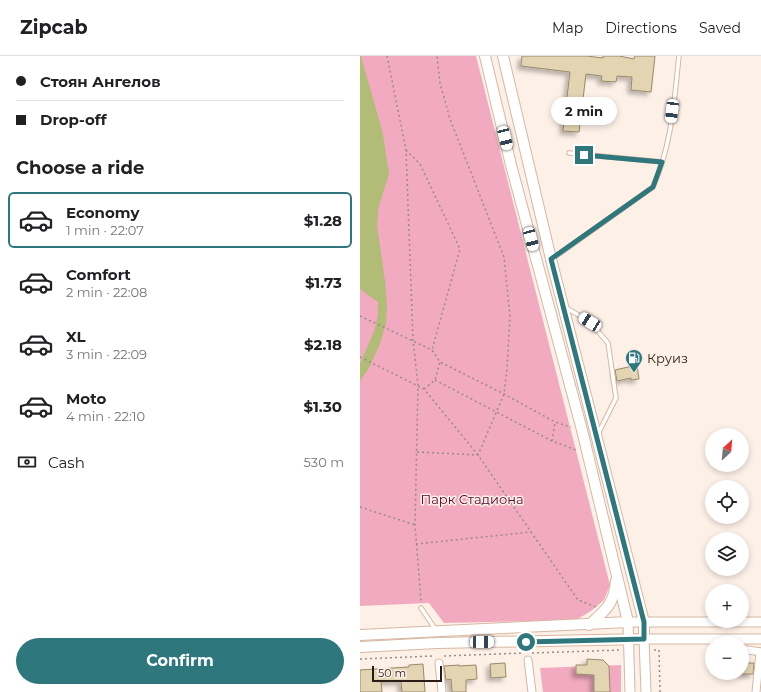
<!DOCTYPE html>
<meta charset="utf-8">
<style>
body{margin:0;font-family:Montserrat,sans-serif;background:#f6f6f6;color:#202124;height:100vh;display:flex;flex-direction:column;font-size:15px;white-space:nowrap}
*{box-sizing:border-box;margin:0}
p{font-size:13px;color:#757577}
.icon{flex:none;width:22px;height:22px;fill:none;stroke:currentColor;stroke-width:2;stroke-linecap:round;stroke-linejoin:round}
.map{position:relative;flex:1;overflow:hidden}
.drawer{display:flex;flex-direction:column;background:#fff;width:360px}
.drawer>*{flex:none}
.hud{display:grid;align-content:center;height:88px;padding:0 16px;background:#fff}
.needle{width:26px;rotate:26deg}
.tools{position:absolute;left:345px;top:372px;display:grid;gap:8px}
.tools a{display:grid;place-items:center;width:44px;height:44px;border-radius:50%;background:#fff;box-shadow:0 2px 6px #0003;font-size:20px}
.scale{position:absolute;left:12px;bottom:10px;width:70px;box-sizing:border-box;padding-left:4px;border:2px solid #291d15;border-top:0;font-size:11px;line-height:14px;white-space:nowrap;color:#291d15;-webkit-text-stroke:3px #fdf0e7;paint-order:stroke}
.end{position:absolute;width:18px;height:18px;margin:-9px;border:5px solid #2e777d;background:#fff;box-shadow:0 0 0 2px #fff}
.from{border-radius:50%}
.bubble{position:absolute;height:28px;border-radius:14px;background:#fff;box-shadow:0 2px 6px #0003;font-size:13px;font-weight:700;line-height:28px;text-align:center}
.car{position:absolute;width:12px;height:24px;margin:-12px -6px;border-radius:5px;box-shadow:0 0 3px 1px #0007;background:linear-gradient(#fff 24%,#345 0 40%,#fff 0 76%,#345 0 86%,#fff 0)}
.hud b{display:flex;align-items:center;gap:14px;height:38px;font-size:15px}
.hud b+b{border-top:1px solid #e0e0e0}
.hud i{width:10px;height:10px;background:#202124}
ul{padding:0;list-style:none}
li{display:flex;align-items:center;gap:12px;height:56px;margin:0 8px 6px;padding:0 8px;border:2px solid transparent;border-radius:6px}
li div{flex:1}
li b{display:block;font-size:15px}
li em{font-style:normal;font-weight:700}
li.on{border-color:#2e777d}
li>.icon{width:36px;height:36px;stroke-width:1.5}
h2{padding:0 16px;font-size:18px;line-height:48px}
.pay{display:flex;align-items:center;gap:10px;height:44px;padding:0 16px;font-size:15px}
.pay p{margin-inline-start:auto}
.action{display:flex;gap:8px;margin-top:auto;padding:8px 16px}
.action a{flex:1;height:46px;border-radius:24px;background:#2e777d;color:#fff;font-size:16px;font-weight:700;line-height:46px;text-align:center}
header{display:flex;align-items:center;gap:24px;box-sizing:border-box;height:56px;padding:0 20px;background:#fff;border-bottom:1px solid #e0e0e0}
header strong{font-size:19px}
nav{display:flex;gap:22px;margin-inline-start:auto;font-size:14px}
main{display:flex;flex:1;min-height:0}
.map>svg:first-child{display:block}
.green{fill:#f1aac0}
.water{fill:#b1bc77}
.building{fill:#e3d4b2;stroke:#988a6a;filter:url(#shadow)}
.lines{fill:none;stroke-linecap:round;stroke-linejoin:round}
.service-casing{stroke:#d7b7a1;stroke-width:5.5}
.minor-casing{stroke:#d7b7a1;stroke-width:9}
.tertiary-casing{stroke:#d7b7a1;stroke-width:11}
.secondary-casing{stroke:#d7b7a1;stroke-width:12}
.path{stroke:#998c84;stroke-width:1.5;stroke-dasharray:2 3;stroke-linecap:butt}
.service{stroke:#fff;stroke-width:3.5}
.minor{stroke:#fff;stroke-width:7}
.tertiary{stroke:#fff;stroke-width:9}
.secondary{stroke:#fff;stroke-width:10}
.route{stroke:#2e777d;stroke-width:5}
.labels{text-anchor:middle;stroke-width:3;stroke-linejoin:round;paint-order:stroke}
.poi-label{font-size:13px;fill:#291d15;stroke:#fdf0e7;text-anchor:start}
.park-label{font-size:13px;fill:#5a022e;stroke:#fdf0e7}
</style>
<header>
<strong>Zipcab</strong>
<nav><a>Map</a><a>Directions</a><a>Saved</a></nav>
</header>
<main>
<section class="drawer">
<div class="hud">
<b><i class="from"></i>Стоян Ангелов</b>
<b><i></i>Drop-off</b>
</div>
<h2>Choose a ride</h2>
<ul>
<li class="on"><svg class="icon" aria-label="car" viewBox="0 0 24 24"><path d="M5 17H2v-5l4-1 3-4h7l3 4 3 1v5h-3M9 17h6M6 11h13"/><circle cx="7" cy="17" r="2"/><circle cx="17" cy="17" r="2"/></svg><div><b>Economy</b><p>1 min · 22:07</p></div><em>$1.28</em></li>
<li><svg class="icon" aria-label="car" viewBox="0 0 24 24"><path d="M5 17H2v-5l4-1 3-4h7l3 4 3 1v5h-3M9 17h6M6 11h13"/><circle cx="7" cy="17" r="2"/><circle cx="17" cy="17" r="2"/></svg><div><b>Comfort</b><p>2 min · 22:08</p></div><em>$1.73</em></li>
<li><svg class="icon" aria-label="car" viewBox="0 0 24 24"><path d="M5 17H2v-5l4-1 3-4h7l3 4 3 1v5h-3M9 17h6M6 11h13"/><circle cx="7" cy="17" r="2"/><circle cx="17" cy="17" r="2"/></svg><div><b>XL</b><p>3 min · 22:09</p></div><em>$2.18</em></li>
<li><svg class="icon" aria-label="car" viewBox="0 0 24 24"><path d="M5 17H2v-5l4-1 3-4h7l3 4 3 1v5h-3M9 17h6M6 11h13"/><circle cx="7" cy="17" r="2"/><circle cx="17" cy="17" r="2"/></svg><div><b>Moto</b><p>4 min · 22:10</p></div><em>$1.30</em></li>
</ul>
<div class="pay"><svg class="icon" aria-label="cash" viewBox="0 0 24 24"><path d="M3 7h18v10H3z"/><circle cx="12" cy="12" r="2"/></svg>Cash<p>530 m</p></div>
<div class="action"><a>Confirm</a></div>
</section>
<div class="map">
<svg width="401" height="636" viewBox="0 0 401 636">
<defs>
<filter id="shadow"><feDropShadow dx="-3.5" dy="3.5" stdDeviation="2" flood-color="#0004"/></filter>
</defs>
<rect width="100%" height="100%" fill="#fdf0e7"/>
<!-- green -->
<g class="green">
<polygon points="0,0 116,0 250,529 244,544 231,555 216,564 84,567 69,547 0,550"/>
<polygon points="261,609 261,636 183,636 180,612"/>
</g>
<!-- water -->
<polygon class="water" points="0,0 1,0 23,78 29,118 19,150 17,169 25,225 27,250 26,267 20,288 9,312 0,325 0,308 15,273 18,258 18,246 0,233"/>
<!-- building -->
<g class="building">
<polygon points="162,0 227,0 243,2 243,0 259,0 274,3 275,0 295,0 291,36 271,34 272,21 257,20 256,26 241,25 242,20 226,18 219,76 203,75 210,16 161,10"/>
<polygon points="277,309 279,323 271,324 271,322 257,325 255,314"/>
<polygon points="227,603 243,604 249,610 250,636 234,636 234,619 216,618 216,609 227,609"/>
<polygon points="145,607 146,621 131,622 130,608"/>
<polygon points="382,607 394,607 393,618 382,618"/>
<polygon points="63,608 65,636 42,636 41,625 21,626 22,636 0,636 0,614 49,611 49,609"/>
<polygon points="99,609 99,610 116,609 117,623 106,624 106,636 92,636 91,623 86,624 84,610"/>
</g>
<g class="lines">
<defs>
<g id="service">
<polyline points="209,97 302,106"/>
<path d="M192,203l101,-72c19,-43 21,-86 26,-131"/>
<polyline points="205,251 230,266 248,287 256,342 238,378"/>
<polyline points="61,552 76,574"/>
</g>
<g id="minor">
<polyline points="382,593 401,596"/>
<polyline points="168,604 172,636"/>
<polyline points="79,607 82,636"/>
<polyline points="396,636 400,596"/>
</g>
<g id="tertiary">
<polyline points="270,636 268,566 401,566"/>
<polyline points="286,636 284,583 401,583"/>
</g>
<g id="secondary">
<path d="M229,569c17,-15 25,-21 27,-44"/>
<polyline points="0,579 268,566 222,374 151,109 125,0"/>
<polyline points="0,591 77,587 284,583 284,566 191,203 143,0"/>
</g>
</defs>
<!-- service casing -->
<use href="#service" class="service-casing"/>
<!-- minor casing -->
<use href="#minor" class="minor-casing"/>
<!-- tertiary casing -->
<use href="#tertiary" class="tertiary-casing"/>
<!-- secondary casing -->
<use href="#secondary" class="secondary-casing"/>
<!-- path -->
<g class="path">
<polyline points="27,0 46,94 53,284 58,329 55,469 61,546"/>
<polyline points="46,94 60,108 100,193 72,294"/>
<polyline points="0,260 72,294 80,306 144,338 195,366 211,371"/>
<polyline points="0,301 64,333 118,399 218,544 236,551"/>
<polyline points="75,324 192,385 216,394"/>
<polyline points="64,333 75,324 80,306"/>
<polyline points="192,385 195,366"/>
<polyline points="57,396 118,399 144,338 147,313 150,260 144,201 90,63 80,27 77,0"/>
<polyline points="0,451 55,469"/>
<polyline points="56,488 171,476"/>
<polyline points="294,594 299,594"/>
<polyline points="299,594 300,636"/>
<polyline points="172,597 260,594"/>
<polyline points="84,600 164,597"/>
<polyline points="0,603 74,600"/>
</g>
<!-- service -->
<use href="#service" class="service"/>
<!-- minor -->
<use href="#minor" class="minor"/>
<!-- tertiary -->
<use href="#tertiary" class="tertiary"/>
<!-- secondary -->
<use href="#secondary" class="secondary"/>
</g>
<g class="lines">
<!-- route -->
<polyline class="route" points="166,586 284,583 284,566 191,203 293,131 302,106 224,99"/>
</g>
<!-- icons -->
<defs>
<symbol id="fuel-pin" viewBox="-11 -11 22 30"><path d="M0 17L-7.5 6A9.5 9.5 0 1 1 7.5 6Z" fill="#2e777d" stroke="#fdf0e7"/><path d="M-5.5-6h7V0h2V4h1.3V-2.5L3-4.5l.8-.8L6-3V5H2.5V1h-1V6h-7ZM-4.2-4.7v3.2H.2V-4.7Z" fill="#fff"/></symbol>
</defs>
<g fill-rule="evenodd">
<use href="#fuel-pin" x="264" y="292" width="20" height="27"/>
</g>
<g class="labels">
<!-- poi labels -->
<g class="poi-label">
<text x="287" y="307">Круиз</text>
</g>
<!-- park labels -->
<g class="park-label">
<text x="112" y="448">Парк Стадиона</text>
</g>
</g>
</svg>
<div class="tools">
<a><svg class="needle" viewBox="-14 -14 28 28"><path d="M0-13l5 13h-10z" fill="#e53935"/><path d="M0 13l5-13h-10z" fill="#757577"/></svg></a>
<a><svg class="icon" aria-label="locate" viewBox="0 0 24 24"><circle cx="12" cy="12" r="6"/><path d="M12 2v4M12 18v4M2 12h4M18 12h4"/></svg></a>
<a><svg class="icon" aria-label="layers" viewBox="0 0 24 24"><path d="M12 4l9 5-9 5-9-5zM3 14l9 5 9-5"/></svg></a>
<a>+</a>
<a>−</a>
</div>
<div class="scale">50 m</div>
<i class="end from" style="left:166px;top:586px"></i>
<i class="end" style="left:224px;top:99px"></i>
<div class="bubble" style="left:191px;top:41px;width:66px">2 min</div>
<i class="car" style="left:312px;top:55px;rotate:187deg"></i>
<i class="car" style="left:145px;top:82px;rotate:166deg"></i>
<i class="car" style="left:171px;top:183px;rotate:165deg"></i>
<i class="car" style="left:230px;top:266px;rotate:302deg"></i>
<i class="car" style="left:122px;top:586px;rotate:89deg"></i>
</div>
</main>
